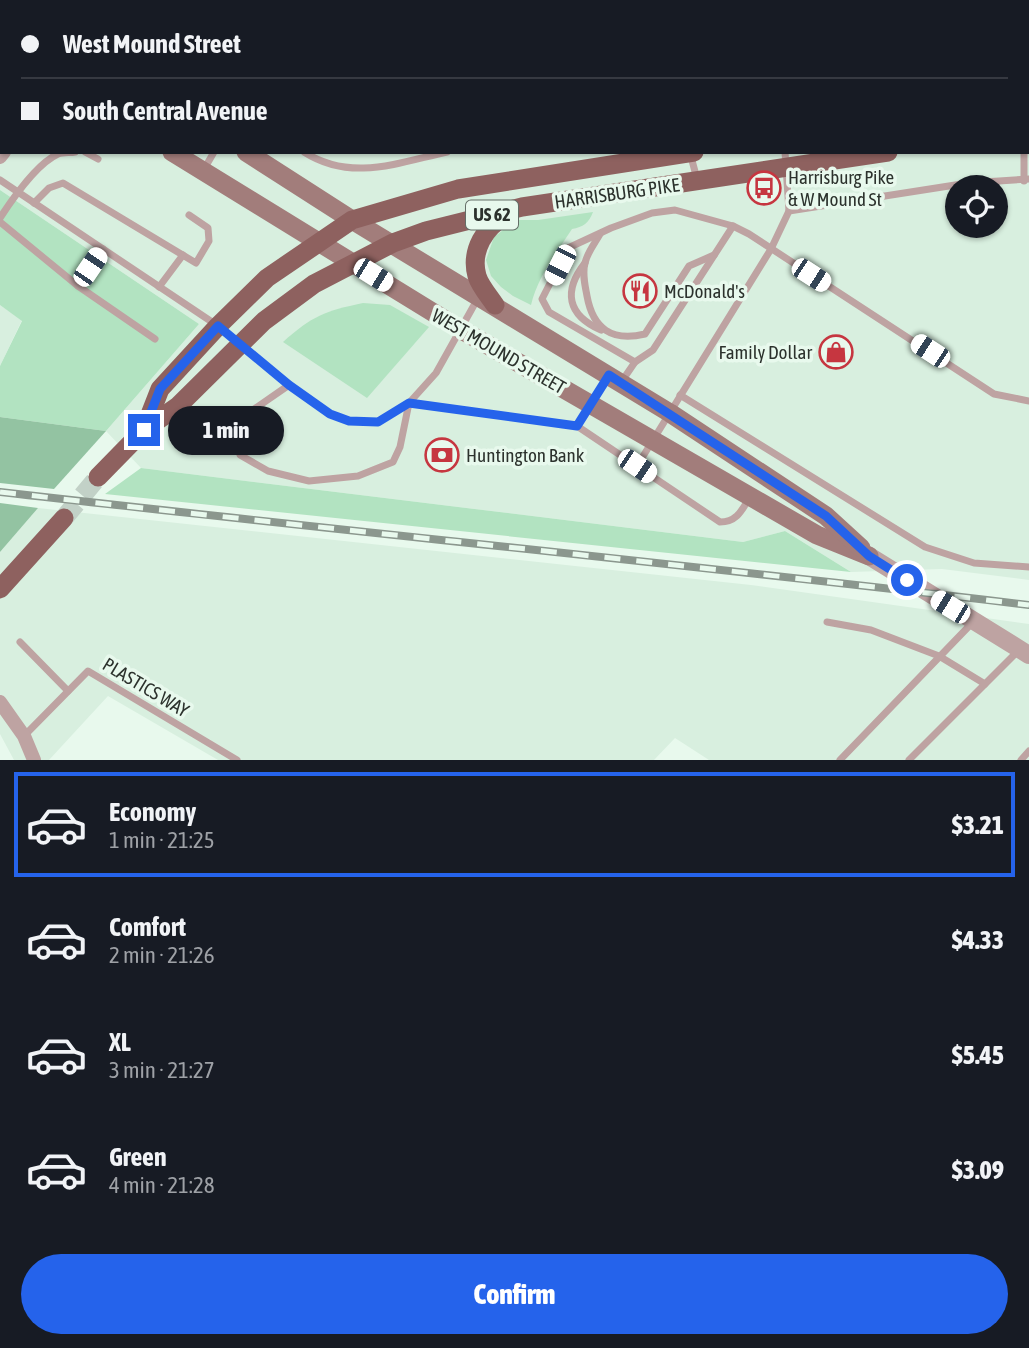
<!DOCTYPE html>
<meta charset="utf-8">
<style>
body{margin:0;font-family:"Asap Condensed",sans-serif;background:#242831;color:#f1f3f6;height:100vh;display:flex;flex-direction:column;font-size:26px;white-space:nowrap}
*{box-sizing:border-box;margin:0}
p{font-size:23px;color:#9ea1a6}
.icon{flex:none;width:38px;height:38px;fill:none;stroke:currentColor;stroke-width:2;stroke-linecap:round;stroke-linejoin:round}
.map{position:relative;height:760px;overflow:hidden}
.panel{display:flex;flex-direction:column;background:#171b24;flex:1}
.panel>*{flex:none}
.guide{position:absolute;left:0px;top:0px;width:1029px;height:154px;box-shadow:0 2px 5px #0004;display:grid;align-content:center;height:154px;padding:0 21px;background:#171b24}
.tools{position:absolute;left:945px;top:175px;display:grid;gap:14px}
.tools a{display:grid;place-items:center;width:63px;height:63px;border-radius:50%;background:#171b24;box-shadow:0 2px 5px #0004;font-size:35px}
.end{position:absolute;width:32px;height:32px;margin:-16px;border:9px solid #2563eb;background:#fff;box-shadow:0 0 0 4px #fff}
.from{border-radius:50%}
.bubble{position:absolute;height:49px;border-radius:24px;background:#171b24;box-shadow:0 2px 5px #0004;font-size:23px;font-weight:800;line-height:49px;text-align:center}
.car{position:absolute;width:21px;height:42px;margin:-21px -10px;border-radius:9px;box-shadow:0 0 5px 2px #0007;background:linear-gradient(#fff 24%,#345 0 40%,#fff 0 76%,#345 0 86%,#fff 0)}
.guide b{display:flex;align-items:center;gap:24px;height:66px;font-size:26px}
.guide b+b{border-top:2px solid #363941}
.guide i{width:18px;height:18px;background:#f1f3f6}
ul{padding:12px 0 0;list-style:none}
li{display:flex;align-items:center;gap:21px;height:105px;margin:0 14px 10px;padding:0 7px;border:4px solid transparent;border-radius:0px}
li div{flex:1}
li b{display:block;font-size:26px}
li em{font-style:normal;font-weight:800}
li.active{border-color:#2563eb}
li>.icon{width:63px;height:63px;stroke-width:1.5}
.button{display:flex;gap:14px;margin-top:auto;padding:14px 21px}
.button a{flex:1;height:80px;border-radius:42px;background:#2563eb;color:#fff;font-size:28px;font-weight:800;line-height:80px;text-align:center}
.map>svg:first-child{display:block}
.built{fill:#d8efdf;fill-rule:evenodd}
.green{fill:#b2e3c1}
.forest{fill:#93c3a2}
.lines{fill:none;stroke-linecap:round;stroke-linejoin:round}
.primary-tunnel{stroke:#c2d1c7;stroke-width:19;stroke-dasharray:19 10;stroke-linecap:butt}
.service{stroke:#bea3a2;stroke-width:7}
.minor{stroke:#bea3a2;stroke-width:14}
.tertiary{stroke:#bea3a2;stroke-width:18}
.secondary{stroke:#a27d7b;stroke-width:19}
.primary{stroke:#8e615f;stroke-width:19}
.rail-casing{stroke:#8b978e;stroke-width:8}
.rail{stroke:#e8f9ed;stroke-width:5;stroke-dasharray:16;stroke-linecap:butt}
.route{stroke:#2563eb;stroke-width:9}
.labels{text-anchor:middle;stroke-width:7;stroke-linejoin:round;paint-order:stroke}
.shield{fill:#e8f9ed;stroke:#646e67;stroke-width:2}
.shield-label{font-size:18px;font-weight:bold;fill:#2c322d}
.poi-label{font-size:19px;fill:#2c322d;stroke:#e8f9ed;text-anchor:start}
.street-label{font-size:19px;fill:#2c322d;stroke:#e8f9ed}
</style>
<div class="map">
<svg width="1029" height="760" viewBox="0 0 1029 760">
<rect width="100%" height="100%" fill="#e8f9ed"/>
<!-- built -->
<g class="built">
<path d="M0,0h1029v580l-87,-11 -91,3 -66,-41 -42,11 -602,-74 -35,-37 93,-107 -199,-134zM2,2h1025v150h-1025zM957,187h39v39h-39z"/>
<polygon points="0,305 22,320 0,366"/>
<polygon points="38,508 751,585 1029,624 1029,760 709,760 675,738 654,760 218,760 108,696 49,760 14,760 0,734 0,552"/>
</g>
<!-- green -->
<g class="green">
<polygon points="0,190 199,324 106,431 0,417 0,366 22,321 0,305"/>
<path d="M593,212c-4,11 -10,15 -21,17 -16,25 -34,47 -41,76l-18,-9 -12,-9 -10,-11 -5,-16 8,-23 22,-17h22z"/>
<path d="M363,303l27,2 39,22 -62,71 -84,-56c29,-26 42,-31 80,-39z"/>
<polygon points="141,468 743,542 785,531 851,572 105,494"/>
</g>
<!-- forest -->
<g class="forest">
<polygon points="0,417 106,431 54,489 0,483"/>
<polygon points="0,503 38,508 0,552"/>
</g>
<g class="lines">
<!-- primary-tunnel -->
<polyline class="primary-tunnel" points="64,518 98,477"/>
<!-- service -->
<g class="service">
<polyline points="190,0 193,2"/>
<polyline points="324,0 326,2"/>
<polyline points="586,0 586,2"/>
<polyline points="636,0 637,2"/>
<polyline points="642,0 643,2"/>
<polyline points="927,0 928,2"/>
<polyline points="307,2 308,0"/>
<polyline points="521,2 522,0"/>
<polyline points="605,2 605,0"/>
<polyline points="0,15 2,13"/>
<polyline points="1027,26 1029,24"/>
<polyline points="0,106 2,107"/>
<polyline points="85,152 98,159"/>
<path d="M304,152c47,30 93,11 143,0"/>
<polyline points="1024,152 1024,181"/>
<polyline points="690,153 697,179"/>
<polyline points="203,171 214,152"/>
<polyline points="0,180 218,326 289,385 330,414 349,421 378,422 409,403 577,426 607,378"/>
<polyline points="34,203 49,188 63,183 196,263 209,241 208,228 189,215"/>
<polyline points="789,211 968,183 1029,179"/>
<path d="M0,218c13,-20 36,-54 58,-64 5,-2 12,-1 17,-2"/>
<polyline points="0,222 78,286 155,339"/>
<path d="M600,234c-5,9 -13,19 -15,29 -3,11 0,22 2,33 6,33 25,46 58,38l44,-68 25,-11"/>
<path d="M585,263c-22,28 -18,52 16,67"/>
<polyline points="78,286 103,249"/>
<polyline points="159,287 183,255"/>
<polyline points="635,362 549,312 542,299 568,248 611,228 652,213 675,210 733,226 749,234 994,394 1029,401"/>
<polyline points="622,381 635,362 653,350 733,226"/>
<polyline points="289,385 250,412 236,436 240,455 268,471 309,481 358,476 393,462 400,447 409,403 436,373 478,298"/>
<polyline points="680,395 925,547 974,563 1029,567"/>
<path d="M577,426l143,96c17,0 22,-12 30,-25"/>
<polyline points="637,466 771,249 789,211 785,152"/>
<polyline points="827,622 871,630 939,656 985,684"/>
<polyline points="20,642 68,691"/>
<polyline points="24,736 88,671 237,760"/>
<polyline points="840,760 973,622"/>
<polyline points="909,760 1019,650"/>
<polyline points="1021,760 1029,751"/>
</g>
<!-- minor -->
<g class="minor">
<polyline points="0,157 4,152"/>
<polyline points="0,702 24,736 34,760"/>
</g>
<!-- tertiary -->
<polyline class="tertiary" points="869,556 1029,655"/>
<!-- secondary -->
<g class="secondary">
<polyline points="2,0 5,2"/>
<polyline points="0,47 2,48"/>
<polyline points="1027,90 1029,88"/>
<polyline points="172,152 460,329 817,535 869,556"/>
<polyline points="246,152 352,220 670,413 826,516 861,548"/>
</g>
<!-- primary -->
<g class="primary">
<polyline points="1027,119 1029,119"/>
<path d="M495,305c-6,-9 -15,-19 -18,-29 -7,-25 8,-50 30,-61"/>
<polyline points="144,430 160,389 218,326 267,278 352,220 458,189 694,152"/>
<polyline points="98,477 144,430 178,406 264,321 314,284 393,243 426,231 522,207 888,152"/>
<polyline points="0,589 64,518"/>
</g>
<defs>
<path id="rail" d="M0,492c343,39 686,72 1029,113"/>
</defs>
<!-- rail casing -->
<use href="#rail" class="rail-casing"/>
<!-- rail -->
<use href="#rail" class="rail"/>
</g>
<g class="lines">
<!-- route -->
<polyline class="route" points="144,430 160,389 218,326 289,385 330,414 349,421 378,422 409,403 577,426 609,375 826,516 869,556 907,580"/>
</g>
<!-- icons -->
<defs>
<symbol id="bus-ring" viewBox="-11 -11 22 22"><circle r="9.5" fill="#e8f9ed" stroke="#c63640" stroke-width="1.5"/><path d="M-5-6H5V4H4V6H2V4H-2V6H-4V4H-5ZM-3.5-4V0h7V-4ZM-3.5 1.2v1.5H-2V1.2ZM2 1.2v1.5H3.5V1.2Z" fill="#c63640"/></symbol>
<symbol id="restaurant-ring" viewBox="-11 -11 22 22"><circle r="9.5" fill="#e8f9ed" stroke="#c63640" stroke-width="1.5"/><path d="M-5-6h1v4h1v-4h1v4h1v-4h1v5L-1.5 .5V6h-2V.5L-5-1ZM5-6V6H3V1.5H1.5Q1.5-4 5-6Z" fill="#c63640"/></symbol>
<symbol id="shop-ring" viewBox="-11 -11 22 22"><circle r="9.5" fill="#e8f9ed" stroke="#c63640" stroke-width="1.5"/><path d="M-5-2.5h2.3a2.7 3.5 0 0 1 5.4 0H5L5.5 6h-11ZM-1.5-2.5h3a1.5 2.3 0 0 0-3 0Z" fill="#c63640"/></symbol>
<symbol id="bank-ring" viewBox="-11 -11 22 22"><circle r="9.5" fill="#e8f9ed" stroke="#c63640" stroke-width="1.5"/><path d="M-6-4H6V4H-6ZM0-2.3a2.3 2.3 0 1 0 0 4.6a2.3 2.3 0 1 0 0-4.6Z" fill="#c63640"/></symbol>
</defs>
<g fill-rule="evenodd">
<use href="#bus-ring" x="745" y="169" width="38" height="38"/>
<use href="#restaurant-ring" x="621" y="272" width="38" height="38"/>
<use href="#shop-ring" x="817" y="333" width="38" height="38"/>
<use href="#bank-ring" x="423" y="436" width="38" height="38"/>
</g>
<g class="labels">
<!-- shield labels -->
<rect class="shield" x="466" y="200.5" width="52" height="29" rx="5"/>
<g class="shield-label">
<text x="492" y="221">US 62</text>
</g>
<!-- poi labels -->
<g class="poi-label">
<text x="788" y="184">Harrisburg Pike<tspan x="788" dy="22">&amp; W Mound St</tspan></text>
<text x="664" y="298">McDonald's</text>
<text x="812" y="359" text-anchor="end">Family Dollar</text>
<text x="466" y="462">Huntington Bank</text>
</g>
<!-- street labels -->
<g class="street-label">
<text transform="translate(617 193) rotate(-8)" y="7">HARRISBURG PIKE</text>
<text transform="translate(499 351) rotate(30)" y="7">WEST MOUND STREET</text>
<text transform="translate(146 687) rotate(31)" y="7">PLASTICS WAY</text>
</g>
</g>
</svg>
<div class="tools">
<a><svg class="icon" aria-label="locate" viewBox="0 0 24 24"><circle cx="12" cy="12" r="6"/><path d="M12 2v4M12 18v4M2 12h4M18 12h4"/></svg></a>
</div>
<i class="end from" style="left:907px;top:580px"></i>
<i class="end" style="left:144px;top:430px"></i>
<div class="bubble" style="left:168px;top:406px;width:116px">1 min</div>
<i class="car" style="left:560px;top:265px;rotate:207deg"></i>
<i class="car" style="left:90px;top:267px;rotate:34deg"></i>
<i class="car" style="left:373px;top:275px;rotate:122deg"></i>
<i class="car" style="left:811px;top:275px;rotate:123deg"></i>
<i class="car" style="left:930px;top:351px;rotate:303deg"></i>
<i class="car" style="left:637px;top:466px;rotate:124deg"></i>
<i class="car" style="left:950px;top:607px;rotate:301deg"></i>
<div class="guide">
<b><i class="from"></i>West Mound Street</b>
<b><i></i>South Central Avenue</b>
</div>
</div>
<section class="panel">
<ul>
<li class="active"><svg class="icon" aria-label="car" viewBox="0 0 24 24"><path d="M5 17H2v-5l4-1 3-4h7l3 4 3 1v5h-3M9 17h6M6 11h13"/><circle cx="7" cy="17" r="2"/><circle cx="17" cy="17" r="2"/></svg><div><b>Economy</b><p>1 min · 21:25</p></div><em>$3.21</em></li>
<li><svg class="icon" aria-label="car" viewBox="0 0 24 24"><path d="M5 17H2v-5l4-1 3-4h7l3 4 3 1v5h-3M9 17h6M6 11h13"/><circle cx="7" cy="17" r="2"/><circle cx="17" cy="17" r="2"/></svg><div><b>Comfort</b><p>2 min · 21:26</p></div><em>$4.33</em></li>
<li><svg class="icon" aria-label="car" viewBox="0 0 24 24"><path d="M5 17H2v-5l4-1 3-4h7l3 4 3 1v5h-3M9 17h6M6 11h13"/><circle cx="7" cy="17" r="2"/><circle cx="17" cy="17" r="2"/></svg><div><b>XL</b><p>3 min · 21:27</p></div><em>$5.45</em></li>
<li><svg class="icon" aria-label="car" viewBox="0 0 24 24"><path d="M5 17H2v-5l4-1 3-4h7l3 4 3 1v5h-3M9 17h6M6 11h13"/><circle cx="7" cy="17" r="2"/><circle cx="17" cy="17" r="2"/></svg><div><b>Green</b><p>4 min · 21:28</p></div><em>$3.09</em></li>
</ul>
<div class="button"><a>Confirm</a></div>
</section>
